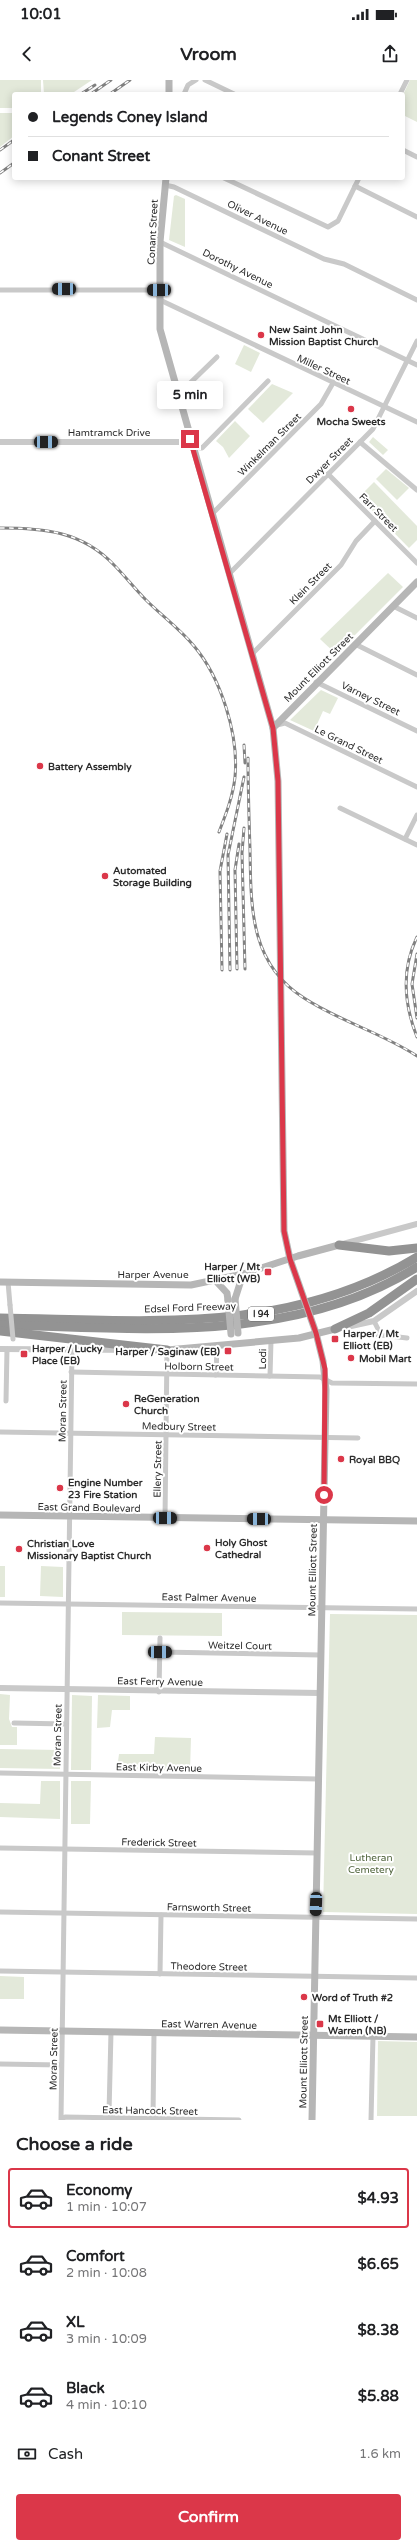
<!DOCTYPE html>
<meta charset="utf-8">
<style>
body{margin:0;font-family:"Varela Round",sans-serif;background:#f6f6f6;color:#202124;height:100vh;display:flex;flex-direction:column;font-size:15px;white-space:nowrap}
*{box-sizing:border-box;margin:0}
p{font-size:13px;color:#757577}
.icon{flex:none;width:22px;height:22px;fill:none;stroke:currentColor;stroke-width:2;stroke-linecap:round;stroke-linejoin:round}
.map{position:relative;height:2040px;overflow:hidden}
.details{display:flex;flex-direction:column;background:#fff;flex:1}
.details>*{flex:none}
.banner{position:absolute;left:12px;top:12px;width:393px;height:88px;border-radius:4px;box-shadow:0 2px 10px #0003;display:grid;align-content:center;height:88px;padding:0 16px;background:#fff}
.end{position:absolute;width:18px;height:18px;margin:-9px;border:5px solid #db3749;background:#fff;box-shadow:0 0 0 2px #fff}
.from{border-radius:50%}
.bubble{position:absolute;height:28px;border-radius:4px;background:#fff;box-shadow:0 2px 10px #0003;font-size:13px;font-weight:700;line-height:28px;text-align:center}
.car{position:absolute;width:12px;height:24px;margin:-12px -6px;border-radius:5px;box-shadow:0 0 3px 1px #0007;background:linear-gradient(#222 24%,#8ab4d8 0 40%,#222 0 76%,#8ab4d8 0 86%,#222 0)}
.banner b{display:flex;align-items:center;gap:14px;height:38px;font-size:15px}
.banner b+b{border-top:1px solid #e0e0e0}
.banner i{width:10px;height:10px;background:#202124}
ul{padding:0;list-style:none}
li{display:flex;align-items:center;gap:12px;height:60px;margin:0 8px 6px;padding:0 8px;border:2px solid transparent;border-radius:4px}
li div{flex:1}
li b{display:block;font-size:15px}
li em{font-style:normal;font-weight:700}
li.active{border-color:#db3749}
li>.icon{width:36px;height:36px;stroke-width:1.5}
h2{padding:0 16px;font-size:18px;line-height:48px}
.pay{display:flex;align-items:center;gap:10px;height:44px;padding:0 16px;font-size:15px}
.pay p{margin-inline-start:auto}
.button{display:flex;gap:8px;margin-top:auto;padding:8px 16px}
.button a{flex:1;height:46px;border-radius:4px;background:#db3749;color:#fff;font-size:16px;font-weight:700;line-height:46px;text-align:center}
.status{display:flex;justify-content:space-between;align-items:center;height:28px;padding:0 20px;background:#fff;direction:ltr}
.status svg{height:11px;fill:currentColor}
header{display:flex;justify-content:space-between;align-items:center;height:52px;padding:0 16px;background:#fff;font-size:18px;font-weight:700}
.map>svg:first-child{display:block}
.green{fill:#e3e9da}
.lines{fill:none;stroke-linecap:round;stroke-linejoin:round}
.minor{stroke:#c9c9c9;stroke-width:5}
.tertiary{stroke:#c9c9c9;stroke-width:6}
.secondary{stroke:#b6b6b6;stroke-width:7}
.motorway{stroke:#939393;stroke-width:9}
.rail-casing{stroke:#818181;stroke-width:3}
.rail{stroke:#fff;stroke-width:1.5;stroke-dasharray:4.5;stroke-linecap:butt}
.minor-bridge{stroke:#c9c9c9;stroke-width:5}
.secondary-bridge{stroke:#b6b6b6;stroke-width:7}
.route{stroke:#db3749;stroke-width:5}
.poi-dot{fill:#db3749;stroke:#fff;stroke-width:1.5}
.labels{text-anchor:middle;stroke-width:4;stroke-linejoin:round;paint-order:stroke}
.shield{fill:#fff;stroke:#6b6b6b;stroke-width:1}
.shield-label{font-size:9px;font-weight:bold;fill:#2c2c2c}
.street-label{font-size:10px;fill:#2c2c2c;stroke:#fff}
.poi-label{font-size:10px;font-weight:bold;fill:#2c2c2c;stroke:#fff;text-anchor:start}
.park-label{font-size:10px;fill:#51653d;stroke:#fff}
</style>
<div class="status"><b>10:01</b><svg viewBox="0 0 49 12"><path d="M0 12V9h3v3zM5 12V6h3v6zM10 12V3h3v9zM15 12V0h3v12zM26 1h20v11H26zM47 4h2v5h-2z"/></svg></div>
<header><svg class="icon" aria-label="back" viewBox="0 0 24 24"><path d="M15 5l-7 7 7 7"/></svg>Vroom<svg class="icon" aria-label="share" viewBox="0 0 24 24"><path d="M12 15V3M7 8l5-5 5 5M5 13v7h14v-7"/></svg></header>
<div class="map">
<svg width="417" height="2040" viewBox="0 0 417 2040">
<rect width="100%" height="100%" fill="#fff"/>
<!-- green -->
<g class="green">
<polygon points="0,0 41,0 41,14 14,14 14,28 0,28"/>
<polygon points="43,0 92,0 71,14 44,14"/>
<polygon points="410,0 417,0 417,42 403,35 403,15"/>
<polygon points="0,33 14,33 14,56 0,67"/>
<polygon points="176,115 185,119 185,167 169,160 174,116"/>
<polygon points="244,265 260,273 251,292 235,284"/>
<polygon points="272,304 293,313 263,343 248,329"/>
<polygon points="235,341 250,356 229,378 223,367 216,361"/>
<polygon points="373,357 388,370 383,375 369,362"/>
<polygon points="386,389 409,408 397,420 376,399"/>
<polygon points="374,402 417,446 417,460 409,468 359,417"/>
<polygon points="388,493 403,507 336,574 320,559"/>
<polygon points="321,610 338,618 330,634 323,631 314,651 290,640"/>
<rect x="0" y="1486" width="5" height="31"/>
<polygon points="41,1486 63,1487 63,1517 40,1516"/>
<polygon points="122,1532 222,1533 222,1556 122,1555"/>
<polygon points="330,1534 417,1535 417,1834 323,1832"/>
<polygon points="0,1614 10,1615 9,1639 12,1647 17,1647 17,1665 0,1665"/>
<polygon points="72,1615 92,1616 91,1690 71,1690"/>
<polygon points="98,1615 130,1616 130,1630 112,1630 110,1647 97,1648"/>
<polygon points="155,1657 191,1658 190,1691 117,1689 119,1674 154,1674"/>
<polygon points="0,1669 60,1670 60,1689 0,1688"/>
<polygon points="41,1701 60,1701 60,1739 0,1737 0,1723 40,1724"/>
<polygon points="71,1701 91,1701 90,1744 71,1744"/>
<polygon points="0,1896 24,1897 24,1919 0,1919"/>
<polygon points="378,1961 417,1962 417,2036 377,2036"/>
</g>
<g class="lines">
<!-- minor -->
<g class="minor">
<polyline points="205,0 234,14"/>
<polyline points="184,14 188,5 196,0"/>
<polyline points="400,14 407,0"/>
<polyline points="403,70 417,77"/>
<polyline points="224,98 328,147 338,141 359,98"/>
<polyline points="165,105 174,107 324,179 344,184 417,220"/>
<polyline points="355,106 417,137"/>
<polyline points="160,162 417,285"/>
<polyline points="0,210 159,210"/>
<polyline points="160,220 417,342"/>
<polyline points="177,312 185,308 217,277"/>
<polyline points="360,362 417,410"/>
<polyline points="192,367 202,368 268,301"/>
<polyline points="328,394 417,483"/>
<polyline points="212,434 321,324 333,303"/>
<polyline points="229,494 373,349 417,261"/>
<polyline points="393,526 417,538"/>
<polyline points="355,564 417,595"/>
<polyline points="252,574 341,485 356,461 375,441"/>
<polyline points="316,602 417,651"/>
<polyline points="277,645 285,643 417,707"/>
<polyline points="340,728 417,765"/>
<polyline points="405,759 417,735"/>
<polyline points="8,1202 10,1225"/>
<polyline points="374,1241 381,1255 407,1258"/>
<polyline points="360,1256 381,1254"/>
<polyline points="72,1270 61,2040 65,2037 239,2040"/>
<polyline points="71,1292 320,1297 332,1303 417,1304"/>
<polyline points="216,1295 217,1267"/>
<polyline points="270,1296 271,1261"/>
<polyline points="6,1321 7,1269"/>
<polyline points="0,1352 358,1358"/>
<polyline points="165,1438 167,1270"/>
<polyline points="0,1523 417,1529"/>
<polyline points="160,1572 321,1575"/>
<polyline points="159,1612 160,1558"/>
<polyline points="14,1643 66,1644"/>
<polyline points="0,1693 318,1699"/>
<polyline points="0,1768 317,1773"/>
<polyline points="0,1832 417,1839"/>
<polyline points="0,1891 417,1898"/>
<polyline points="160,1894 161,1835"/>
<polyline points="111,1952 109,2033 114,2039"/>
<polyline points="0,1984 61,1985"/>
<polyline points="153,2038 154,1953"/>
<polyline points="371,2040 373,1956"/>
</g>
<!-- tertiary -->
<g class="tertiary">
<polyline points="0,362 182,362 192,367"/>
<polyline points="343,1164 417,1144"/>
<polyline points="342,1248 374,1241 417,1211"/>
<polyline points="0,1269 138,1270"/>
<polyline points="0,1608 320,1613"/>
</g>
<!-- secondary -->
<g class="secondary">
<polyline points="169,14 169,0"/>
<polyline points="166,98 160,162 160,249 273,648 278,701 284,1151 290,1179"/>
<polyline points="273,648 417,502"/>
<polyline points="215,1200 227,1213 228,1220"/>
<polyline points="0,1202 191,1205 243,1194 298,1176 339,1165"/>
<polyline points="235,1219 243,1194"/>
<polyline points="167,1270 299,1258 335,1249"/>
<polyline points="0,1435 417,1441"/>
<polyline points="0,1950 417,1957"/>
<polyline points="312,2040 326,1310 323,1281 316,1253"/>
</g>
<!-- motorway -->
<g class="motorway">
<polyline points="339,1165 389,1171 417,1168"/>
<path d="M0,1238c145,2 287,18 417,-61"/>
<path d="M0,1245c139,3 293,20 417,-58"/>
<polyline points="335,1249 369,1233 417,1199"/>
<polyline points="0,1251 167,1270"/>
</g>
<defs>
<g id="rail">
<polyline points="81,14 95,5"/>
<polyline points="91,14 111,0"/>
<polyline points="110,14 130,0"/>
<polyline points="0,70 14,60"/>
<polyline points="0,93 14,83"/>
<path d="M0,448c43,0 82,3 114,37 11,11 21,24 32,35 16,16 34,29 48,46 27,32 45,89 41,131 -2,19 -9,37 -16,55"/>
<polyline points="244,665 245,683"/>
<path d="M248,678c0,30 1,60 2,91 1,57 -1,114 54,149 35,23 78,35 113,58"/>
<polyline points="244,748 242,773 245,889"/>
<path d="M417,857c-16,33 -13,67 0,100"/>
<polyline points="417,874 412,904 417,938"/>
<polyline points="237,889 235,790 239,764"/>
<polyline points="222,890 220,791 227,754"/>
<polyline points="230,890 228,775 244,697"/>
</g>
</defs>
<!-- rail casing -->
<use href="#rail" class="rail-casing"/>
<!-- rail -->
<use href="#rail" class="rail"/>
<!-- minor-bridge -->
<polyline class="minor-bridge" points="10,1225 13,1259"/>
<!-- secondary-bridge -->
<g class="secondary-bridge">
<polyline points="290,1179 316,1253"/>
<polyline points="235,1219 238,1253"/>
<polyline points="228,1220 231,1254"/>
</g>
</g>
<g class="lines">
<!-- route -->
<polyline class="route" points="190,359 273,648 278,701 284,1151 290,1179 316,1253 325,1289 324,1415"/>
</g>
<!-- markers -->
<g class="poi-dot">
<circle cx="261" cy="255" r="4"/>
<circle cx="351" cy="329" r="4"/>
<circle cx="40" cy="686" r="4"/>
<circle cx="105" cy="796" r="4"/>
<rect x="264" y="1188" width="8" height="8" rx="2"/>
<rect x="331" y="1255" width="8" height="8" rx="2"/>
<rect x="224" y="1267" width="8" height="8" rx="2"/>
<rect x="20" y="1270" width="8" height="8" rx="2"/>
<circle cx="351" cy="1278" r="4"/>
<circle cx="126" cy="1324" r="4"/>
<circle cx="341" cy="1379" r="4"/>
<circle cx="60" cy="1408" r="4"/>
<circle cx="207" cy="1468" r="4"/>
<circle cx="19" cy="1469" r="4"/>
<circle cx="304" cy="1917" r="4"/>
<rect x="316" y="1940" width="8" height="8" rx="2"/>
</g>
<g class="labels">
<!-- shield labels -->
<rect class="shield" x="248" y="1227" width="26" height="14" rx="3"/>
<g class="shield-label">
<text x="261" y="1237">I 94</text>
</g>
<!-- street labels -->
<g class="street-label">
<text transform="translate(258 137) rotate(26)" y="4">Oliver Avenue</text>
<text transform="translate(152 152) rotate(-87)" y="4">Conant Street</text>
<text transform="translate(238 188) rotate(26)" y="4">Dorothy Avenue</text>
<text transform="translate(324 289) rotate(25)" y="4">Miller Street</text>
<text x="109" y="356">Hamtramck Drive</text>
<text transform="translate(269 364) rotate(-45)" y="4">Winkelman Street</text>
<text transform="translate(329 380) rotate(-45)" y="4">Dwyer Street</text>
<text transform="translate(379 432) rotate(45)" y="4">Farr Street</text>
<text transform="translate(310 503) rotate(-45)" y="4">Klein Street</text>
<text transform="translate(318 587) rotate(-45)" y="4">Mount Elliott Street</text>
<text transform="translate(371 618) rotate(26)" y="4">Varney Street</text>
<text transform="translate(349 664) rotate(26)" y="4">Le Grand Street</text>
<text x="153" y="1198">Harper Avenue</text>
<text transform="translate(190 1227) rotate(-2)" y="4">Edsel Ford Freeway</text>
<text transform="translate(262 1279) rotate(-89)" y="4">Lodi</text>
<text transform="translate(199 1286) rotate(1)" y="4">Holborn Street</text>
<text transform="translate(62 1331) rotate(-89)" y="4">Moran Street</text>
<text transform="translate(179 1346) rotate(1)" y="4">Medbury Street</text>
<text transform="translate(157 1389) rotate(-89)" y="4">Ellery Street</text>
<text transform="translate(89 1427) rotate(1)" y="4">East Grand Boulevard</text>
<text transform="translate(312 1490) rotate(-89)" y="4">Mount Elliott Street</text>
<text transform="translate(209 1517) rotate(1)" y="4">East Palmer Avenue</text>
<text transform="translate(240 1565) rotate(1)" y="4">Weitzel Court</text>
<text transform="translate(160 1601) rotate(1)" y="4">East Ferry Avenue</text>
<text transform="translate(57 1655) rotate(-89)" y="4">Moran Street</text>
<text transform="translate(159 1687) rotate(1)" y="4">East Kirby Avenue</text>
<text transform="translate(159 1762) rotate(1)" y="4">Frederick Street</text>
<text transform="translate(209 1827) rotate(1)" y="4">Farnsworth Street</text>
<text transform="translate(209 1886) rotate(1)" y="4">Theodore Street</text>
<text transform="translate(209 1944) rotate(1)" y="4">East Warren Avenue</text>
<text transform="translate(53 1979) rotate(-89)" y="4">Moran Street</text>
<text transform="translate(303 1982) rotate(-89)" y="4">Mount Elliott Street</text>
<text transform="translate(150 2030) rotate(1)" y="4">East Hancock Street</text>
</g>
<!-- poi labels -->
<g class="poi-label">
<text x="269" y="253">New Saint John<tspan x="269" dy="12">Mission Baptist Church</tspan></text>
<text x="351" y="345" text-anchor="middle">Mocha Sweets</text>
<text x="48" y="690">Battery Assembly</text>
<text x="113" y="794">Automated<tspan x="113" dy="12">Storage Building</tspan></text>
<text x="260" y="1190" text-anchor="end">Harper / Mt<tspan x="260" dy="12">Elliott (WB)</tspan></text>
<text x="343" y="1257">Harper / Mt<tspan x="343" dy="12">Elliott (EB)</tspan></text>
<text x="32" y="1272">Harper / Lucky<tspan x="32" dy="12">Place (EB)</tspan></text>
<text x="220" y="1275" text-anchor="end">Harper / Saginaw (EB)</text>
<text x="359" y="1282">Mobil Mart</text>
<text x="134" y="1322">ReGeneration<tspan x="134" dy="12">Church</tspan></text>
<text x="349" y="1383">Royal BBQ</text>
<text x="68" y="1406">Engine Number<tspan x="68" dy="12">23 Fire Station</tspan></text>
<text x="215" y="1466">Holy Ghost<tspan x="215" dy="12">Cathedral</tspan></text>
<text x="27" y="1467">Christian Love<tspan x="27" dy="12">Missionary Baptist Church</tspan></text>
<text x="312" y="1921">Word of Truth #2</text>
<text x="328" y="1942">Mt Elliott /<tspan x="328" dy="12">Warren (NB)</tspan></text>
</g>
<!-- park labels -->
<g class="park-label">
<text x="371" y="1781">Lutheran<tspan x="371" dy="12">Cemetery</tspan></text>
</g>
</g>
</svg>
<i class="end from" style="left:324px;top:1415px"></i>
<i class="end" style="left:190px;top:359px"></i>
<div class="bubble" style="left:157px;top:301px;width:66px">5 min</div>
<i class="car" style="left:64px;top:209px;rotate:270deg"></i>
<i class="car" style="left:159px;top:210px;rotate:270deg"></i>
<i class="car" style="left:46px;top:362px;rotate:90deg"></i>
<i class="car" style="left:165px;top:1438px;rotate:91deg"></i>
<i class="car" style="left:259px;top:1439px;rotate:271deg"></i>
<i class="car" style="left:160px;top:1572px;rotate:91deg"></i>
<i class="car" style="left:316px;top:1824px;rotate:182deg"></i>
<div class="banner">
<b><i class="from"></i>Legends Coney Island</b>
<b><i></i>Conant Street</b>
</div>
</div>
<section class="details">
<h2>Choose a ride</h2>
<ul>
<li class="active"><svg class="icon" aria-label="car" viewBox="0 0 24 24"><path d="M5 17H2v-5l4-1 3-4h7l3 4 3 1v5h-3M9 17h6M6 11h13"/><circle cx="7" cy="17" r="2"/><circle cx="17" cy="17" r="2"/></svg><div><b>Economy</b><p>1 min · 10:07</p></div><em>$4.93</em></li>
<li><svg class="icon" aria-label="car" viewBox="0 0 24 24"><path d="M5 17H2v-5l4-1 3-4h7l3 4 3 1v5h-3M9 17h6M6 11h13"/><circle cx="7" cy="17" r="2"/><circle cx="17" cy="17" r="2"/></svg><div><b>Comfort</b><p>2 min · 10:08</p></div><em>$6.65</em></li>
<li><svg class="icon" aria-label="car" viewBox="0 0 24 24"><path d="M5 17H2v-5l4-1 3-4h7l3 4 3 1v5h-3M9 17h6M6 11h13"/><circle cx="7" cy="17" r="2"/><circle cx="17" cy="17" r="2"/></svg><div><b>XL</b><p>3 min · 10:09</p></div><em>$8.38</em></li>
<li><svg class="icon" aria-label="car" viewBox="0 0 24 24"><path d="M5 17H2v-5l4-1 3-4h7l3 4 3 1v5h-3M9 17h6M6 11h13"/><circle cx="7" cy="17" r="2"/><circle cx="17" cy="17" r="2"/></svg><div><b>Black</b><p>4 min · 10:10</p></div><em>$5.88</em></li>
</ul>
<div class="pay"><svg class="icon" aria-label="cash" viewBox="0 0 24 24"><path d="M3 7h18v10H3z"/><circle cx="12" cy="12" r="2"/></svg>Cash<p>1.6 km</p></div>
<div class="button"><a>Confirm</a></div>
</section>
